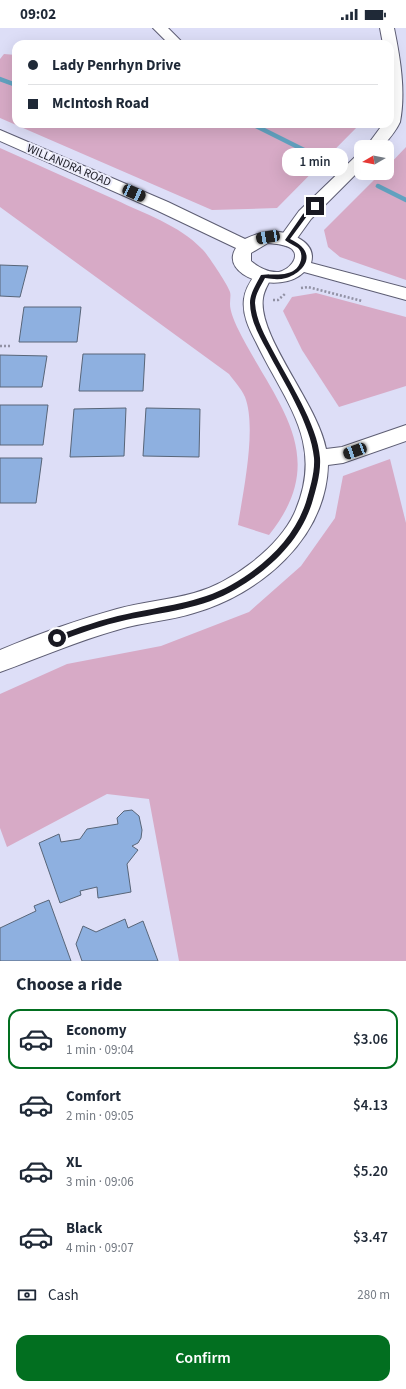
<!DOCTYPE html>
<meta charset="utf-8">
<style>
body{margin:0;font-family:"Source Sans 3",sans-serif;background:#f6f6f7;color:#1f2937;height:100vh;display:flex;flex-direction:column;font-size:15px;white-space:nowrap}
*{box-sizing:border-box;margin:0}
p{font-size:13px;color:#747a83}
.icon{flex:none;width:22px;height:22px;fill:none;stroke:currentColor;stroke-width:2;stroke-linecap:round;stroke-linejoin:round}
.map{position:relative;height:933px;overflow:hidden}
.details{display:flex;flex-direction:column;background:#fff;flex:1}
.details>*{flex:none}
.top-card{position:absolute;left:12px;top:12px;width:382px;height:88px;border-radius:12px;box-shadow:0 4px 16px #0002;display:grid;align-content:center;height:88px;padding:0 16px;background:#fff}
.needle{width:26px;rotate:261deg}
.controls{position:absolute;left:354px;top:112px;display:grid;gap:8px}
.controls a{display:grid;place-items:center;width:40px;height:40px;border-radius:8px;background:#fff;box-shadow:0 4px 16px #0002;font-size:20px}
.end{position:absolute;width:18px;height:18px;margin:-9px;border:5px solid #191922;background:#fff;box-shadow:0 0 0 2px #fff}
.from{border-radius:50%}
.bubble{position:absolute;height:28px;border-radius:12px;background:#fff;box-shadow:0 4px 16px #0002;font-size:13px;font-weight:600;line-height:28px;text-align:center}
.car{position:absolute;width:12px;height:24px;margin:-12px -6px;border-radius:5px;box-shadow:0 0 3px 1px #0007;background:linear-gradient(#222 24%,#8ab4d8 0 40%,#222 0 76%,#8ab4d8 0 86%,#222 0)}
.top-card b{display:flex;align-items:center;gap:14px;height:38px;font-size:15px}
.top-card b+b{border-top:1px solid #e0e1e3}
.top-card i{width:10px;height:10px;background:#1f2937}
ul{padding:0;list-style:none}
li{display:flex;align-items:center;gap:12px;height:60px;margin:0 8px 6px;padding:0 8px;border:2px solid transparent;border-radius:12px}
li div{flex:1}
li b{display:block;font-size:15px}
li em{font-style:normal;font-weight:600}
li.active{border-color:#026f20}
li>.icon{width:36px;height:36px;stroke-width:1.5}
h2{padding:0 16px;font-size:18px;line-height:48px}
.pay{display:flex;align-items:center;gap:10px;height:44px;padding:0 16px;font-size:15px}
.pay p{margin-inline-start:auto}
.cta{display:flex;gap:8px;margin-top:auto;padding:8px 16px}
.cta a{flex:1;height:46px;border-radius:12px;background:#026f20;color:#fff;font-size:16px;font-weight:600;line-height:46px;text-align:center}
.status{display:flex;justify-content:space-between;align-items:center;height:28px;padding:0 20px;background:#fff;direction:ltr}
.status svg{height:11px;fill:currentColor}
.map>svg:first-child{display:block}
.green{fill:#d7aac6}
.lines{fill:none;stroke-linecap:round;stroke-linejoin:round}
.stream{stroke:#62a2c0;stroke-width:4.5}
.building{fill:#8eb0e0;stroke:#586578}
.minor-casing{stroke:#5d5d73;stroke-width:2}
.major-casing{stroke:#5d5d73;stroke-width:2}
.path{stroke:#9191a4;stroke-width:2.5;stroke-dasharray:2 2;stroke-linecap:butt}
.minor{fill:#fff;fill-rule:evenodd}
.major{fill:#fff;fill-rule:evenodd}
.route{fill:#191922}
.labels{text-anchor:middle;stroke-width:4;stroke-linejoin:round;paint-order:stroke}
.far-street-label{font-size:12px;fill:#191922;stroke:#ececfb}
</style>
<div class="status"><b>09:02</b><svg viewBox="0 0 49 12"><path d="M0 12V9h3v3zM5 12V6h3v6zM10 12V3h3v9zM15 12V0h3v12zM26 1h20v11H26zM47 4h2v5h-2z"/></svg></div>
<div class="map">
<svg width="406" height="933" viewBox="0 0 406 933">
<rect width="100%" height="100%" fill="#dddef7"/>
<!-- green -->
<g class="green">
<polygon points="4,26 16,27 16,96 360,96 277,180 212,182 0,90 0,31"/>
<polygon points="406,119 406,252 340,229 328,219 324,202 381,145 387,145 387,139"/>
<path d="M0,120c39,17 77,35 116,52 29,14 63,25 86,49 5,4 27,38 28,43 1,3 0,8 0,12 0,7 4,16 7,23 36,74 97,127 32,208l-31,-10c5,-33 19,-97 7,-128 -4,-9 -10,-15 -16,-23l-229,-167z"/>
<polygon points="316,265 406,289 406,358 339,379 302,322 283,283 292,269"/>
<polygon points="390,431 406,495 406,933 179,933 149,771 107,766 7,819 0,800 0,666 67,636 161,618 249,584 301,538 335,490 343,448"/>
</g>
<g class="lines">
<!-- stream -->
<g class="stream">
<polyline points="0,51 16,57"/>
<polyline points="252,96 318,129"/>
<polyline points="378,158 406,172"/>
</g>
</g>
<!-- building -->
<g class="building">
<polygon points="0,237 28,238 20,269 0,268"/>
<polygon points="24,279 81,279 77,314 19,314"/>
<polygon points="83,326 145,326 143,363 79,363"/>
<polygon points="0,327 47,328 42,359 0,359"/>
<polygon points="0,377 48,377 43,417 0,417"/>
<polygon points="126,380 124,428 70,429 74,381"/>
<polygon points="146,380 200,381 199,429 143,428"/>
<polygon points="0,430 42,430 36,475 0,475"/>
<polygon points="132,782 139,788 142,802 141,810 138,815 132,818 138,822 127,836 131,864 98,870 97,859 80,863 81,867 60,875 39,815 59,806 61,814 80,811 87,801 118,796 117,790 124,783"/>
<polygon points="49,872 71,933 0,933 0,900 36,883 34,878"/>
<polygon points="125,891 128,900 143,893 158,933 82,933 76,916 83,898 96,904"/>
</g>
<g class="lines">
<defs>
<g id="minor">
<polygon points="153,0 168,0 184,16 169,16"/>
<path d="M380,0h14c6,29 12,64 6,94 -4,9 -11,17 -18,25h-16l17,-23h7v-80h-7z"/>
<polygon points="361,127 361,141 311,191 293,216 287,218 281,216 278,212 299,183 355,129"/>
<path d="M263,242l6,2 3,4c-3,7 -8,14 -9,22 -6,38 55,106 63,151l16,-2 64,-22v16l-63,22 -15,2c-2,74 -68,129 -134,148 -25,8 -51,9 -77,17 -40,11 -78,28 -117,42v-22c38,-16 77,-30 117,-41 25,-7 52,-9 77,-16 37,-10 84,-45 100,-79 32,-71 -9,-111 -38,-172 -7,-13 -14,-28 -12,-43 1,-10 7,-19 13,-27z"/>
</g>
<path id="major" d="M0,102l168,72 77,37c7,-3 14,-6 21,-7 18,-3 52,8 45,31l95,25v12l-102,-28c-24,24 -86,4 -68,-24l-80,-38 -156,-69zM268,215c8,1 17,1 24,6 9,9 -4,21 -13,23 -10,1 -21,-5 -28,-11v-8z"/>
</defs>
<!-- minor casing -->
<use href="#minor" class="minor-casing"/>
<!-- major casing -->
<use href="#major" class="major-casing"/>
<!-- path -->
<g class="path">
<polyline points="301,260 308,259 362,273"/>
<polyline points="273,272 278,272 286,265"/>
<polyline points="0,318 11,318"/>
</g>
<!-- minor -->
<use href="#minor" class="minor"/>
<!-- major -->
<use href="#major" class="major"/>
</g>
<!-- route -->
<path class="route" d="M313,177l4,1 -10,10 -17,23c4,2 8,4 11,7 14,13 -1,28 -15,32 -7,2 -14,1 -21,0 -4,8 -10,16 -10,25 1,17 10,33 18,48 15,29 45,74 47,107 1,15 -4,31 -8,45 -12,38 -42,66 -76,86 -33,20 -73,23 -110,31 -23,5 -46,13 -69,22l-2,-1v-5c23,-8 47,-17 72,-22 35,-8 72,-11 104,-29 33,-19 63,-46 75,-83 4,-14 9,-30 8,-44 -3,-34 -31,-77 -47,-108 -8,-14 -17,-31 -17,-47 0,-10 7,-20 11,-28 14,-2 35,4 40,-15 1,-5 0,-9 -3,-12 -4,-3 -10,-5 -13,-8l18,-26z"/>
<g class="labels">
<!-- far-street labels -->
<g class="far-street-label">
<text transform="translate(69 137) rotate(23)" y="4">WILLANDRA ROAD</text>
</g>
</g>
</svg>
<div class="controls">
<a><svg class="needle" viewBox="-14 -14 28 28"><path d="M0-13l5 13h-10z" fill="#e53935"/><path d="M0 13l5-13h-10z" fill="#747a83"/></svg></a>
</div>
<i class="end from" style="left:57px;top:610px"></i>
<i class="end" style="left:315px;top:178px"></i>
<div class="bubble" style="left:282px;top:120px;width:66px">1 min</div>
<i class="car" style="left:134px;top:165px;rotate:114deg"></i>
<i class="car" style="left:268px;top:209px;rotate:260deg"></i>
<i class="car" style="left:355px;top:423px;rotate:250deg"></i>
<div class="top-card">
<b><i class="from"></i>Lady Penrhyn Drive</b>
<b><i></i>McIntosh Road</b>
</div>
</div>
<section class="details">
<h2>Choose a ride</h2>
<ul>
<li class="active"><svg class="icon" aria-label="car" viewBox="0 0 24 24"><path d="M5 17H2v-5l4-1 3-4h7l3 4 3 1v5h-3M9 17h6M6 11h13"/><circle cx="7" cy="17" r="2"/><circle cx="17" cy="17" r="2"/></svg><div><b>Economy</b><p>1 min · 09:04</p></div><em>$3.06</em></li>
<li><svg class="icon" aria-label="car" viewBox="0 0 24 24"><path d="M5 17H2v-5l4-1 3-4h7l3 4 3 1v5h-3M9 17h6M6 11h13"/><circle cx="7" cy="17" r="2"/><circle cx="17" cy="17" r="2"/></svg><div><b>Comfort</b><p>2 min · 09:05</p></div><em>$4.13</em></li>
<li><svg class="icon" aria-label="car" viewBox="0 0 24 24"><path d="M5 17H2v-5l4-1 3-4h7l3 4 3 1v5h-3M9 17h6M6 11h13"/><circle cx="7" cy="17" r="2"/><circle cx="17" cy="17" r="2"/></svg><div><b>XL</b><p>3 min · 09:06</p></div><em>$5.20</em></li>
<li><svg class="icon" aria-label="car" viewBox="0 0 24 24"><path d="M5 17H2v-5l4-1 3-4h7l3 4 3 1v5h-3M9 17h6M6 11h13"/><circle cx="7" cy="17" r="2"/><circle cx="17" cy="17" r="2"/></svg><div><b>Black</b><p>4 min · 09:07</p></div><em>$3.47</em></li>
</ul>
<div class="pay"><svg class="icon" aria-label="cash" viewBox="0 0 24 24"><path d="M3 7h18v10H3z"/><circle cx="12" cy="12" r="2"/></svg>Cash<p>280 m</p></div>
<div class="cta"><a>Confirm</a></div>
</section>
